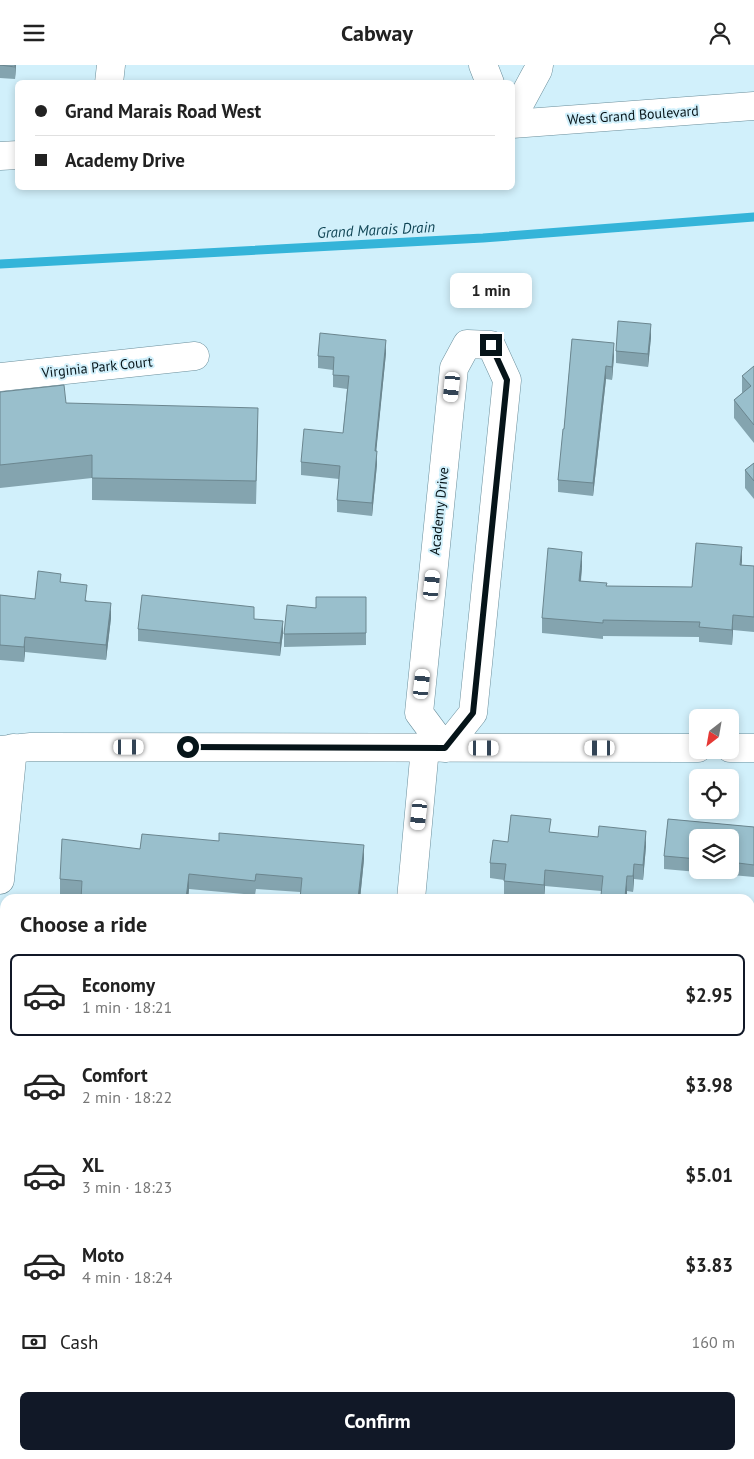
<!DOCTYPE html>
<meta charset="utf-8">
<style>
body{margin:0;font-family:"PT Sans",sans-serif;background:#f6f6f6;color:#222;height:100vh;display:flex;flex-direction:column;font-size:19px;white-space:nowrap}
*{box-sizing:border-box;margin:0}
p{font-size:16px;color:#767676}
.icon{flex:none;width:28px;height:28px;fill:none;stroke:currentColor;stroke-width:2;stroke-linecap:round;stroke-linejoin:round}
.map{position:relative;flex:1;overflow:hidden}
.sheet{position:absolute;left:0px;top:829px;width:755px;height:566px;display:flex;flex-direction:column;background:#fff;border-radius:15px 15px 0 0;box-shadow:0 2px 8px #0003}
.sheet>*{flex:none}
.banner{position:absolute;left:15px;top:15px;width:500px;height:110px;border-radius:8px;box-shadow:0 2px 8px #0003;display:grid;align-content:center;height:110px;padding:0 20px;background:#fff}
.needle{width:32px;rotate:211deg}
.fabs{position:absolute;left:689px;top:644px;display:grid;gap:10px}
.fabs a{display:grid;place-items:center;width:50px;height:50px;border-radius:8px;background:#fff;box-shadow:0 2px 8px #0003;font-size:25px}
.end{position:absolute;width:22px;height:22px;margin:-11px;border:6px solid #061419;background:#fff;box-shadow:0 0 0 2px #fff}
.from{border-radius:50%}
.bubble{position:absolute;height:35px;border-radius:8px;background:#fff;box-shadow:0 2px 8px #0003;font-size:16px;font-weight:600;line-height:35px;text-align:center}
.car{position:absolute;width:15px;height:30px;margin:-15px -8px;border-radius:6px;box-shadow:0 0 4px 1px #0007;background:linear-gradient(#fff 24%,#345 0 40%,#fff 0 76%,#345 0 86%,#fff 0)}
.banner b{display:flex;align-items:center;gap:18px;height:48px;font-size:19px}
.banner b+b{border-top:1px solid #e0e0e0}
.banner i{width:12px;height:12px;background:#222}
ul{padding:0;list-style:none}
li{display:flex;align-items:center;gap:15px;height:82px;margin:0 10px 8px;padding:0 10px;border:2px solid transparent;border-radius:8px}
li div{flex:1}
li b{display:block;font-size:19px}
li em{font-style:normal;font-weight:600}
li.on{border-color:#111827}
li>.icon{width:45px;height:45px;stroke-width:1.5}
h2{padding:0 20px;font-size:22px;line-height:60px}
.pay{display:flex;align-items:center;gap:12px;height:55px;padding:0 20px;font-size:19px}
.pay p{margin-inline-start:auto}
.primary-button{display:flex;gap:10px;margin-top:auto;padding:10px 20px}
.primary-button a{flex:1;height:58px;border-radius:8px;background:#111827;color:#fff;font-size:20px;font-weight:600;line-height:58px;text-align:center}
header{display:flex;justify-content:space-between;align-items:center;height:65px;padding:0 20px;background:#fff;font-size:22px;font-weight:600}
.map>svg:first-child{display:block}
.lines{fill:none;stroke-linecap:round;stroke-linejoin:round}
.stream{stroke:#34b4d9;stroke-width:9}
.minor-casing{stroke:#6a8e9b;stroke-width:29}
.minor{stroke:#fff;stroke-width:28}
.wall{fill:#84a4af;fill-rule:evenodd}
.shaded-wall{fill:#6b868f}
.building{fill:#99bfcc;stroke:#6b868f}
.route{stroke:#061419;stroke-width:6}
.labels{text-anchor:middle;stroke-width:4;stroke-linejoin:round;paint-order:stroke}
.street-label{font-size:14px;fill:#061419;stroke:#d1f0fb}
.water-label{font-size:15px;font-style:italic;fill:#104555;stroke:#d1f0fb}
</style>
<header><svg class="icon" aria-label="menu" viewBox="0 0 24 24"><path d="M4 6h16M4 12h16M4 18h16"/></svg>Cabway<svg class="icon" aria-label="person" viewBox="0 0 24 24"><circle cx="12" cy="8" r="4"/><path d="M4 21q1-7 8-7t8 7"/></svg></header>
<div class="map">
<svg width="754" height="1394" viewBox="0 0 754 1394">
<rect width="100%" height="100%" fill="#d1f0fb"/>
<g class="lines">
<!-- stream -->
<polyline class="stream" points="0,199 483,173 754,152"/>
<defs>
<g id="minor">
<polyline points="483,0 490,18"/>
<polyline points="109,18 111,0"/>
<polyline points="512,53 538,5 539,0"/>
<polyline points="512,59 754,41"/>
<polyline points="0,91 18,90"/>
<polygon points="467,279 491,280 507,315 473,648 445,683 419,648 454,303"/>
<polyline points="0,312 195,291"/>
<polyline points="730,683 754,683"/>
<polyline points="0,685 31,682 698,683"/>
<polyline points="0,815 13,683"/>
<polyline points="411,834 425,683"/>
<polyline points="358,1394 358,1390"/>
</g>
</defs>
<!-- minor casing -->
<use href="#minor" class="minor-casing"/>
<!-- minor -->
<use href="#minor" class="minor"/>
</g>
<!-- wall -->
<g class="wall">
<polygon points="0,0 16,0 15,14 0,13"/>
<polygon points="651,272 648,302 616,298 616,286"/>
<polygon points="572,274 614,291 612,315 606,314 593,431 558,427 558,415 564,364"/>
<polygon points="386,288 376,386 377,399 372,451 337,447 337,435 339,414 301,410 301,397 343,368 347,324 333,322 333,305 318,303 318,291"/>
<polygon points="754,301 754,378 734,353 734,335 742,328 742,311"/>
<polygon points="0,327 66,338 258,365 256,439 92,435 92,413 0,423"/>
<polygon points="754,398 754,434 745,423 745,405"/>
<polygon points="742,500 754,501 754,567 733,565 732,580 699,577 699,572 603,571 603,574 542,568 542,553 582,502 581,516 607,521 692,522"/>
<polygon points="61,517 111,553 106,595 25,587 24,597 0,595 0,530 35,534"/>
<polygon points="366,532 366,580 284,582 284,569 316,543"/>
<polygon points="254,554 283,568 280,591 138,576 138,564"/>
<path d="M668,754l86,8v50l-90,-8v-13zM698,772h32v33h-32z"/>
<polygon points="551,767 646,781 643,815 634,814 633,827 627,826 627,834 601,834 601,826 545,821 544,834 523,834 504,832 504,815 490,813 490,798 508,777"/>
<polygon points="219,776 364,794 360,834 300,834 300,827 256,824 255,830 189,824 188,834 81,834 81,830 60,829 60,814 140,784"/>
<polygon points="754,885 754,1201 750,1200 750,923"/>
<polygon points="690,1390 743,1390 742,1394 700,1394 690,1393"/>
</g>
<!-- shaded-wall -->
<g class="shaded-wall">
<polygon points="15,0 16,0 15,14"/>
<polygon points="651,259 651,272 648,302 648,289"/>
<polygon points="386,275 386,288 375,399 375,386"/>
<polygon points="614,278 614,291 612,315 612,302"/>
<polygon points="606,301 606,314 593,431 593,418"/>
<polygon points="377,386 377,399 372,451 372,438"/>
<polygon points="742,482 742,497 740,515 740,500"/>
<polygon points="582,487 582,502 579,531 579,516"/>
<polygon points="111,538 111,553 106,595 106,580"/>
<polygon points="733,550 733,565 732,580 732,565"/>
<polygon points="283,556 283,568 280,591 280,578"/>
<polygon points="25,572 25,587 24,597 24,582"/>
<polygon points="646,766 646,781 643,815 643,800"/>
<polygon points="364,780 364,794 360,834 358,834"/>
<polygon points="634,799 634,814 633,827 633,811"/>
<polygon points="545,805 545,821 544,834 544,820"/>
<polygon points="189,809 189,824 188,834 186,834"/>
<polygon points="627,811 627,834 625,834"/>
<polygon points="754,1291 754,1305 750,1312 750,1299"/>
</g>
<!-- building -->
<g class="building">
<polygon points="0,0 15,0 15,2"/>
<polygon points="618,256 651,259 648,289 616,286"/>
<polygon points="320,268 386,275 375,386 377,386 372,438 337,435 340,401 301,397 304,364 343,368 349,311 333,310 334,292 318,291"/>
<polygon points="572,274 614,278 612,302 606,301 593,418 558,415 563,364 564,364"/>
<polygon points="754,301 754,360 734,335 751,321 742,311"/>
<polygon points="64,320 66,338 258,343 256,416 92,413 92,390 0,400 0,327"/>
<polygon points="754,398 754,416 745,405"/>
<polygon points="696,478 742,482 740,500 754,501 754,552 733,550 732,565 699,562 700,557 603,555 603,558 542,553 548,483 582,487 579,516 607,518 606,521 692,522"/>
<polygon points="38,506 61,509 60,517 87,520 85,536 111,538 106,580 25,572 24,582 0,580 0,530 35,534"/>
<polygon points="142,530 254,542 254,554 283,556 280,578 138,564"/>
<polygon points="316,532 366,532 366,568 284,569 287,540 316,543"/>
<polygon points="511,750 551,754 549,767 598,772 599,761 646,766 643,800 634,799 633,811 627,811 625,832 601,830 603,811 545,805 544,820 504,816 506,799 490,798 493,775 508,777"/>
<polygon points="668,754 754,762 754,800 730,797 730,772 698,772 698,794 664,791"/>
<polygon points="219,768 364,780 358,834 300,834 302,813 256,809 255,816 189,809 186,834 127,834 116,833 116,834 81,834 82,816 60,814 62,774 140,784 142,769 219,776"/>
<polygon points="754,885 754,1188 750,1188 750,923"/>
<polygon points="750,1244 754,1244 753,1258 754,1258 754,1293 750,1299"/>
<polygon points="28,1390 78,1390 77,1394 68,1393 68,1394 28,1394"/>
<polygon points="223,1390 273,1390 272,1394 222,1394"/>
</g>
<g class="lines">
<!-- route -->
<polyline class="route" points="188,682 445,683 473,648 507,315 491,280"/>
</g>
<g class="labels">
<!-- street labels -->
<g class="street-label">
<text transform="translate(633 50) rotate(-4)" y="5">West Grand Boulevard</text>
<text transform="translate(97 302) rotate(-6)" y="5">Virginia Park Court</text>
<text transform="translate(439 446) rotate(-84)" y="5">Academy Drive</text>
</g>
<!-- water labels -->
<g class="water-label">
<text transform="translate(376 165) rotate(-3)" y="5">Grand Marais Drain</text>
</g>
</g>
</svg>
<div class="fabs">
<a><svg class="needle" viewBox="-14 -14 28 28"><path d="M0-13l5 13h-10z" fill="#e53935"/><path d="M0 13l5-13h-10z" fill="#767676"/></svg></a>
<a><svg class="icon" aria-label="locate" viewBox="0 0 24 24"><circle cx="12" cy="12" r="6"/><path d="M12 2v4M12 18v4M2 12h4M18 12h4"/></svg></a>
<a><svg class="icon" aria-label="layers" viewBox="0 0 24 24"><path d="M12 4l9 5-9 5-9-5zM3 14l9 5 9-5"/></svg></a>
</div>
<i class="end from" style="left:188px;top:682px"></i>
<i class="end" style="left:491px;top:280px"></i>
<div class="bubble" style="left:450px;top:208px;width:82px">1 min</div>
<i class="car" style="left:452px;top:322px;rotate:186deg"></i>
<i class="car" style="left:432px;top:520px;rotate:6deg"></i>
<i class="car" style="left:422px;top:619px;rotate:6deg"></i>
<i class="car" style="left:129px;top:682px;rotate:90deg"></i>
<i class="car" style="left:484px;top:683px;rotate:90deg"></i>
<i class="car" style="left:600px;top:683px;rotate:270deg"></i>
<i class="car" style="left:419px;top:750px;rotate:186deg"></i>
<div class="banner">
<b><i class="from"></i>Grand Marais Road West</b>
<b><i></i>Academy Drive</b>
</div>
<section class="sheet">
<h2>Choose a ride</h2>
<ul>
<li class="on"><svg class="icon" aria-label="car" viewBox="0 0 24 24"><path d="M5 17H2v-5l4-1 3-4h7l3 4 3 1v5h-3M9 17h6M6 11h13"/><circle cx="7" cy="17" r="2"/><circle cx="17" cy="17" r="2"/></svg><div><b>Economy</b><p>1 min · 18:21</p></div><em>$2.95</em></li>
<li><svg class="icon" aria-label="car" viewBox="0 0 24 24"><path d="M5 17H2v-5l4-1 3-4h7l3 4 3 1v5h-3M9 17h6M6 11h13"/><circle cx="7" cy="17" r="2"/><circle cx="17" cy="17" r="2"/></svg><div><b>Comfort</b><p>2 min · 18:22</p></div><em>$3.98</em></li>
<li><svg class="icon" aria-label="car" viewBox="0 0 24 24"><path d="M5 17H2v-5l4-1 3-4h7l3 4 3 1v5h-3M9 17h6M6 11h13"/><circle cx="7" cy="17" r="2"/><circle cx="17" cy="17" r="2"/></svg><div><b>XL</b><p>3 min · 18:23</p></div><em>$5.01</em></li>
<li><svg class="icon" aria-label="car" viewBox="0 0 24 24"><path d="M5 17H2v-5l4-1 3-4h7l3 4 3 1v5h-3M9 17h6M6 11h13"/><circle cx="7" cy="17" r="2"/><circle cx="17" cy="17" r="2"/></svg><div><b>Moto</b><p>4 min · 18:24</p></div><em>$3.83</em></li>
</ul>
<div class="pay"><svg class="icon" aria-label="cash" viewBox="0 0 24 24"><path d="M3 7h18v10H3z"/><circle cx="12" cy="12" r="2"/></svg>Cash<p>160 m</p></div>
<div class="primary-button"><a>Confirm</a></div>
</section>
</div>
